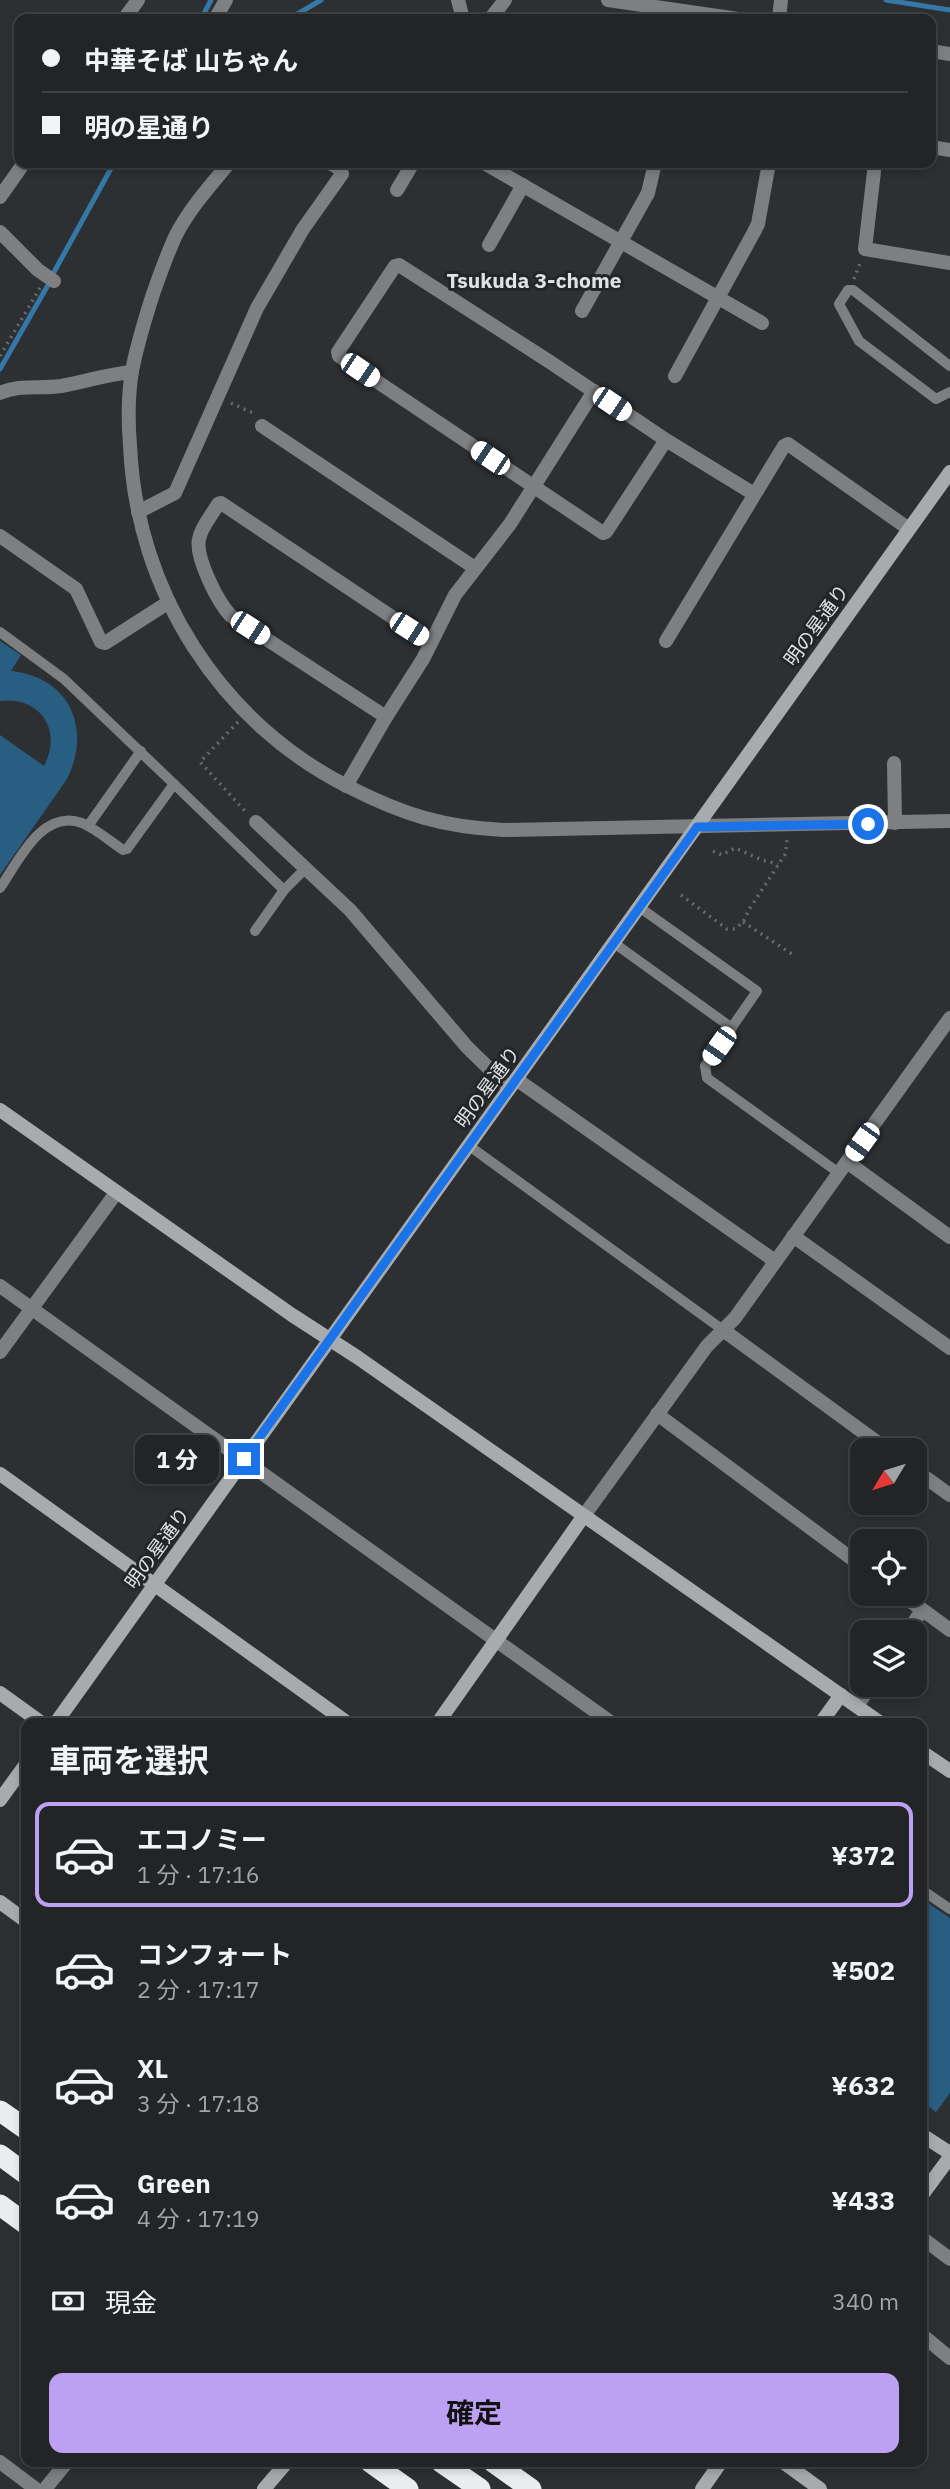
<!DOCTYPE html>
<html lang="ja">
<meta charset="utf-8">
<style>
body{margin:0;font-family:"IBM Plex Sans","Noto Sans JP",sans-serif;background:#2a2c2e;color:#f1f3f6;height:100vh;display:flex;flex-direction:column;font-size:26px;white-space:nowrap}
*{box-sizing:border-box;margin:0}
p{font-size:23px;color:#a2a4a7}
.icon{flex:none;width:38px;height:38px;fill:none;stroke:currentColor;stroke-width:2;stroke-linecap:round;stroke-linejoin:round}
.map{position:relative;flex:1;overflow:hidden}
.side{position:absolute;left:21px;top:1718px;width:906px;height:749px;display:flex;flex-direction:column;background:#222426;border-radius:14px;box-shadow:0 4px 10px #0003,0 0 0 2px #3f4143}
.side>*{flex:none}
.guide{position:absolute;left:14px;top:14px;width:922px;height:154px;border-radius:14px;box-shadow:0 4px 10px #0003,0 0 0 2px #3f4143;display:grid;align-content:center;height:154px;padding:0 28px;background:#222426}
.needle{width:46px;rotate:232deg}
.controls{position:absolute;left:850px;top:1438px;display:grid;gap:14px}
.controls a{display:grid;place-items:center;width:77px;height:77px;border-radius:14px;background:#222426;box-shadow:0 4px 10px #0003,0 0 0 2px #3f4143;font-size:35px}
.end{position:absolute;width:32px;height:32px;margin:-16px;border:9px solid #1a73e8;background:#fff;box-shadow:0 0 0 4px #fff}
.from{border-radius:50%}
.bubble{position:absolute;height:49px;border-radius:14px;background:#222426;box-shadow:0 4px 10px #0003,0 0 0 2px #3f4143;font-size:23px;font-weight:700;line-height:49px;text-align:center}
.car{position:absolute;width:21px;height:42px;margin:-21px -10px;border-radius:9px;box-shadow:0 0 5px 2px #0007;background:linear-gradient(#fff 24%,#345 0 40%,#fff 0 76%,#345 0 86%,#fff 0)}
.guide b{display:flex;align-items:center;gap:24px;height:66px;font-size:26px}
.guide b+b{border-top:2px solid #3f4143}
.guide i{width:18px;height:18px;background:#f1f3f6}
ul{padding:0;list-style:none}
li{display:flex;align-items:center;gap:21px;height:105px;margin:0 14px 10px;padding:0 14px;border:4px solid transparent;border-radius:14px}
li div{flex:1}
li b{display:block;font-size:26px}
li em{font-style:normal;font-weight:700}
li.active{border-color:#bca0f2}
li>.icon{width:63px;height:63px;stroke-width:1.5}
h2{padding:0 28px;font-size:32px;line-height:84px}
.pay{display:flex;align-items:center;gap:18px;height:77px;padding:0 28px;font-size:26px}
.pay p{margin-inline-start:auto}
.primary-button{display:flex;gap:14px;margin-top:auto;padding:14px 28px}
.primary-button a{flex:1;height:80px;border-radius:14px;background:#bca0f2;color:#111;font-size:28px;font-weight:700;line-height:80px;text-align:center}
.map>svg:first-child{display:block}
.green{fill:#295e83}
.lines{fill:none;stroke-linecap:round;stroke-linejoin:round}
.stream{stroke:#3578a7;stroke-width:5}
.path{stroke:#686a6d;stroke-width:3.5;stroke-dasharray:2 5;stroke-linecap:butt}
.lane{stroke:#7d7f80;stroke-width:10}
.street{stroke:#7d7f80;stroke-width:14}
.secondary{stroke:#a8abad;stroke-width:14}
.highway{stroke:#e9edf0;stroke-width:21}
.route{stroke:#1a73e8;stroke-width:9}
.labels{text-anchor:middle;stroke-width:6;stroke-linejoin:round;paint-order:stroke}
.street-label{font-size:19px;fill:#e0e2e4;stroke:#232629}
.neighbourhood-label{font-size:21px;font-weight:bold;fill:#e0e2e4;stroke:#232629}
</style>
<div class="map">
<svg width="950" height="2489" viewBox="0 0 950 2489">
<rect width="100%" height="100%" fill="#2d3033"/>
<!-- green -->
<g class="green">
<path d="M0,641l21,14 -10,16c59,6 81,58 56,108l-67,96v-140l44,31c19,-36 -4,-70 -44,-65z"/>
<polygon points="922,1899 950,1918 950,2093 936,2112 922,2102"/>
</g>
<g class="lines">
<!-- stream -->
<g class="stream">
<polyline points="886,0 950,10"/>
<polyline points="201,19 211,0"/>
<polyline points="289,19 321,0"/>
<polyline points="54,272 114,163"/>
<polyline points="0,369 48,285"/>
</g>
<!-- path -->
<g class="path">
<polyline points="854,279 860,263"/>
<polyline points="0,356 40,288"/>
<polyline points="231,403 253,413"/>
<polyline points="238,722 200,762 245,811"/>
<polyline points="713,851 722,855 735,848 762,860 778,864"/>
<polyline points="681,895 727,929 735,929 743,922 750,908 786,853 787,838"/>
<polyline points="743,922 792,954"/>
</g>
<!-- lane -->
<g class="lane">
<polyline points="950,366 853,290 848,290 839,304 859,341 936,399 950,392"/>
<polyline points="0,632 64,679 174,784"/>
<polyline points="88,826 141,751"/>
<path d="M0,888c18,-26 42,-80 82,-65 14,6 28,18 41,27l4,-1 47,-65 110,106 21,-21"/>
<polyline points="639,907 757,991 705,1066 707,1078 839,1173"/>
<polyline points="255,931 284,890"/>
<polyline points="614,943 732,1028"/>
<polyline points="468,1145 723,1330"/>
<polyline points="922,1890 950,1909"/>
</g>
<!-- street -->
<g class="street">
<polyline points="458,0 463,19"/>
<polyline points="608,0 738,19"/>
<polyline points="124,19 138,0"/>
<polyline points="215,19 226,0"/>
<polyline points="490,19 505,0"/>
<polyline points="779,19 781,0"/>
<polyline points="931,51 950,54"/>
<polyline points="931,147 950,150"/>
<path d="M229,163c-19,23 -39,45 -53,72 -9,19 -16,39 -23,59 -8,25 -16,51 -21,77 -4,24 -4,50 -2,74 6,145 90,279 221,343 53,27 93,39 152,42l447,-9"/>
<polyline points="484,163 762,323"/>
<polyline points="875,163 865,249 950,263"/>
<polyline points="397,190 413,163"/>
<polyline points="0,197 24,163"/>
<polyline points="0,232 38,270 54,281"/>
<polyline points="489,245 523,185"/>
<polyline points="582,311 648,193 655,163"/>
<polyline points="675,376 754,232 758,224 769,163"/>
<path d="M0,393c19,-9 40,-4 61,-7 24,-4 46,-12 71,-14"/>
<polyline points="262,426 475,568"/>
<polyline points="666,440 606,532 603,533 339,356 338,352 395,266 399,265 550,362 666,440 754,494"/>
<polyline points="138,512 175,493 257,308 303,229 342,174 340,169 330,163"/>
<polyline points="0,536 76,589 101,642 105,643 169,602"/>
<polyline points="666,641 784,446 788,444 909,529"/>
<path d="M386,717l-155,-101c-13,-13 -36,-59 -32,-77 2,-12 13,-24 19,-35l3,-1 210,140"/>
<polyline points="894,763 895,823"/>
<polyline points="346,786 386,717 423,659 455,595 510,524 594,391"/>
<polyline points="256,822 350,910 467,1047 509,1088"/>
<polyline points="516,1079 775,1261"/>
<polyline points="847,1162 950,1237"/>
<polyline points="793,1236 950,1348"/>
<polyline points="0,1286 613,1724"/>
<polyline points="723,1330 889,1451"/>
<polyline points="0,1352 116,1193"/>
<polyline points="657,1414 863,1567"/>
<polyline points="915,1470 950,1495"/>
<polyline points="583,1517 707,1346 735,1318 950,1018"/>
<polyline points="901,1594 950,1630"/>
<polyline points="907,1633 922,1610"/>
<polyline points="857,1706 871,1685"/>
<polyline points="922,2238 950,2259"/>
<polyline points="922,2335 950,2358"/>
<polyline points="0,2462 36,2489"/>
<polyline points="45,2489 67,2462"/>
</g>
<!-- secondary -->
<g class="secondary">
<polyline points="0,1110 292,1315 357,1357 882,1724"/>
<polyline points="0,1474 349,1724"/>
<polyline points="0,1693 43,1724"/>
<polyline points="55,1724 950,472"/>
<polyline points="437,1724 583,1517"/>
<polyline points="820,1724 841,1695"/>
<polyline points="922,1752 950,1771"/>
<polyline points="0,1800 26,1764"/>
<polyline points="0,1902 26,1921"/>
<polyline points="922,2135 950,2153"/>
<polyline points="922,2195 950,2157"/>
<polyline points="783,2462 820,2489"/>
<polyline points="264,2489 287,2462"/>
<polyline points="702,2489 721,2462"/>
</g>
<!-- highway -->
<g class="highway">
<polyline points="0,2111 26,2129"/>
<polyline points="0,2155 26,2174"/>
<polyline points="0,2205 26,2224"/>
<polyline points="370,2462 408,2489"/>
<polyline points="441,2462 480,2489"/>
<polyline points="493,2462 531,2489"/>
</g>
</g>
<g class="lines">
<!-- route -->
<polyline class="route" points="244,1459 697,827 868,824"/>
</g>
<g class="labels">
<!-- street labels -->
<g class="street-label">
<text transform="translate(816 625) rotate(-54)" y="7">明の星通り</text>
<text transform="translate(487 1087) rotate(-54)" y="7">明の星通り</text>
<text transform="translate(157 1548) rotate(-54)" y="7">明の星通り</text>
</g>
<!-- neighbourhood labels -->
<g class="neighbourhood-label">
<text x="534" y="288">Tsukuda 3-chome</text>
</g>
</g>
</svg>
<div class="controls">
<a><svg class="needle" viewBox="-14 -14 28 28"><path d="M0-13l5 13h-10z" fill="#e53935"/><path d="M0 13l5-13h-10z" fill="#a2a4a7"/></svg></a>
<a><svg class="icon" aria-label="locate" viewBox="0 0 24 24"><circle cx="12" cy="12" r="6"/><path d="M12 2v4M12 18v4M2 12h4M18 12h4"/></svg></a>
<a><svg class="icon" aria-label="layers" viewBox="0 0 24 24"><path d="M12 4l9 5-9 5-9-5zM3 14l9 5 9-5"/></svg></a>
</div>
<i class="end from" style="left:868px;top:824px"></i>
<i class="end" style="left:244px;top:1459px"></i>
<div class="bubble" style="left:135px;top:1435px;width:84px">1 分</div>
<i class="car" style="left:360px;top:370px;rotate:124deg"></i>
<i class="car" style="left:612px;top:404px;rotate:124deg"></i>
<i class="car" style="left:490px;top:458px;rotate:304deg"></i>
<i class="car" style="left:250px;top:628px;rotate:123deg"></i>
<i class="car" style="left:409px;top:629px;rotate:123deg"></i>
<i class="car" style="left:719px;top:1046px;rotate:215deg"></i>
<i class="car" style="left:862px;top:1142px;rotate:216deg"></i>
<div class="guide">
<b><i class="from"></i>中華そば 山ちゃん</b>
<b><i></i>明の星通り</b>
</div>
<section class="side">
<h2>車両を選択</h2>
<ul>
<li class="active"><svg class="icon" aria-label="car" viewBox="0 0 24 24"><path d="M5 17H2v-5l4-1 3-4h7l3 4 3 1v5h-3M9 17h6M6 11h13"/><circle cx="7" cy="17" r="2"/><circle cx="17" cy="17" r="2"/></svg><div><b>エコノミー</b><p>1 分 · 17:16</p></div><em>¥372</em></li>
<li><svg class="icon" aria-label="car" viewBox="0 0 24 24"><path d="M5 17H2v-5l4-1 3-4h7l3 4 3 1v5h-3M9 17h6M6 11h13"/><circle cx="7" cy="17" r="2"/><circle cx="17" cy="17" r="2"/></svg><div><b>コンフォート</b><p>2 分 · 17:17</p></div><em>¥502</em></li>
<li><svg class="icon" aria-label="car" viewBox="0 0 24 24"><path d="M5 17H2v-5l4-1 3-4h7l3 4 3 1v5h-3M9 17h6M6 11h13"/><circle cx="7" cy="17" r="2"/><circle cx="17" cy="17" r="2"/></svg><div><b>XL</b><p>3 分 · 17:18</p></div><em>¥632</em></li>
<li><svg class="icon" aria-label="car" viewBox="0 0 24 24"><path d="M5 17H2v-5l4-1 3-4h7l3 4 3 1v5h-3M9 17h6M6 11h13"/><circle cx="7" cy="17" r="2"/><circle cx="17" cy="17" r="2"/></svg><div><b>Green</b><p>4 分 · 17:19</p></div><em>¥433</em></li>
</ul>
<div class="pay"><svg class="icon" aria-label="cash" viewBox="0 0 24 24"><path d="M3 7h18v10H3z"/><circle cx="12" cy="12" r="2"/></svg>現金<p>340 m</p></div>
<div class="primary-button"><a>確定</a></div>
</section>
</div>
